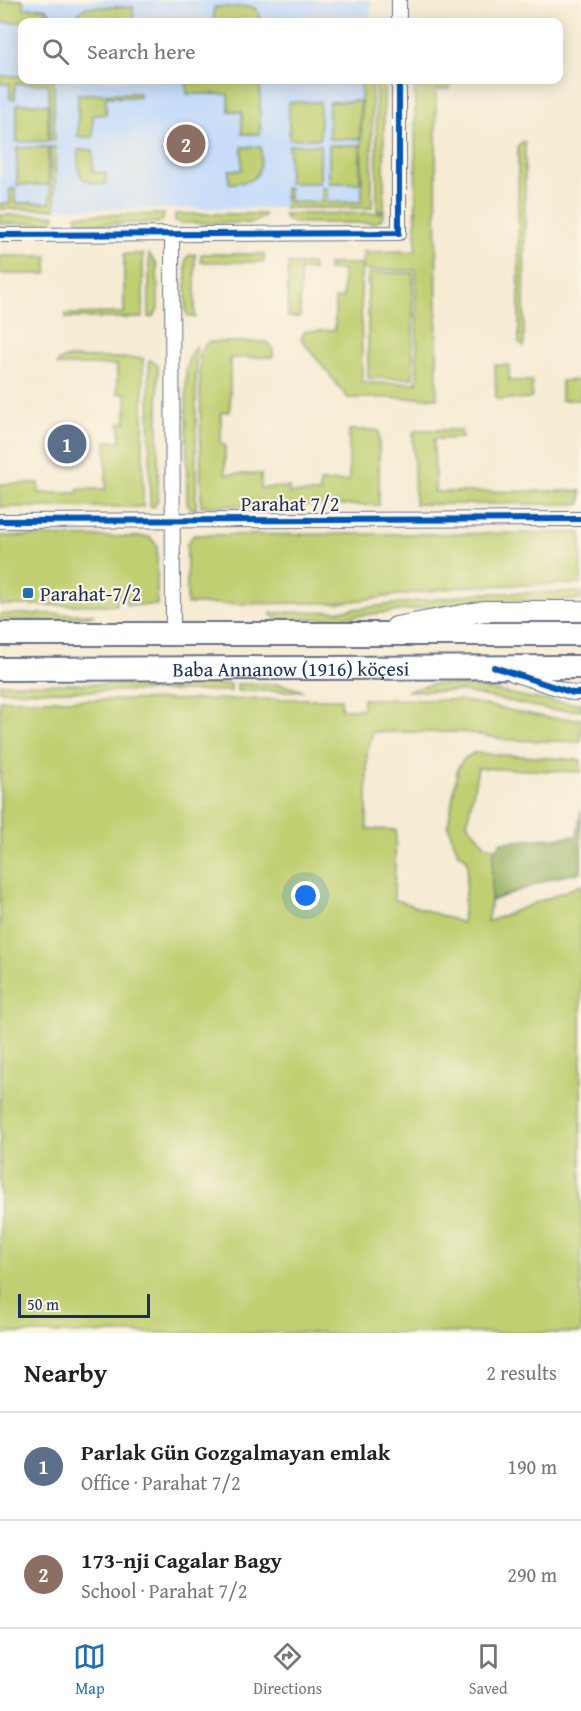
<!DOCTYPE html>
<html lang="en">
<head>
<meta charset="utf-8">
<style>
	body { margin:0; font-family:"Gentium Book Plus",serif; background:#f2f2f2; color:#222 }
	.scale { position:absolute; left:18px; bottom:15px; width:132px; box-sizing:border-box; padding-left:6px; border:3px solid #1b2f5e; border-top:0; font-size:16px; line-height:21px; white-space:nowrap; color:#1b2f5e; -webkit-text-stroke:4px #fcf5e5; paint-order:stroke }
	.you { position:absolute; left:306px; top:896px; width:21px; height:21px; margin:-15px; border:4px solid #fff; border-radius:50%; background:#1a73e8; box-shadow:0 0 0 9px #1a73e833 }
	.badge { display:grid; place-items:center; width:39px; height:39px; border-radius:50%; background:#1f6fb2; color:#fff; font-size:20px; font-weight:700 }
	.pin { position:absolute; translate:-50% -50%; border:3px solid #fff; box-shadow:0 2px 6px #0006 }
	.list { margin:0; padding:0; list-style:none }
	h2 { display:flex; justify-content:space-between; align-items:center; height:78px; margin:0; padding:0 24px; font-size:26px }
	h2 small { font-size:20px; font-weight:400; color:#767676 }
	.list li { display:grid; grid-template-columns:39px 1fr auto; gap:18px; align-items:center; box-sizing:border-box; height:108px; padding:0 24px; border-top:2px solid #e0e0e0 }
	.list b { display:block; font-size:22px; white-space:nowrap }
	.list p { margin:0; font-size:20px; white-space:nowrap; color:#767676 }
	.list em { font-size:20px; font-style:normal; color:#767676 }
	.icon { flex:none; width:33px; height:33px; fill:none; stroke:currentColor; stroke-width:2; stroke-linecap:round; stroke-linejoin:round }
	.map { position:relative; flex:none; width:581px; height:1333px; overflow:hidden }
	.search { position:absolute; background:#fff; box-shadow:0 3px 15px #0003; left:18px; right:18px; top:18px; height:66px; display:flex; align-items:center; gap:15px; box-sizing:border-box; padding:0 21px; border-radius:12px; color:#767676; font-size:22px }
	.sheet { height:294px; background:#fff }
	nav { display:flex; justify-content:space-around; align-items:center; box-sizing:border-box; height:84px; border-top:2px solid #e0e0e0; background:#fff; font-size:16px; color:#767676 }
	nav a { display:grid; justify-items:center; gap:3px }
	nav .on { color:#1f6fb2 }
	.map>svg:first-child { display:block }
	.built { fill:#c7ddf9 }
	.green { fill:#bfcf71; stroke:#6d7f68; stroke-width:1.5 }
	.forest { fill:#97b263; stroke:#597060; stroke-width:1.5 }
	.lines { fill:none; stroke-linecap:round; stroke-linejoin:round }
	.street-casing { stroke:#687187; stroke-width:16 }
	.secondary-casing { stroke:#687187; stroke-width:22 }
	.primary-casing { stroke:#687187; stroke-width:26 }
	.street { stroke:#fff; stroke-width:14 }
	.secondary { stroke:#fff; stroke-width:20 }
	.primary { stroke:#fff; stroke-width:22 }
	.cycleway-casing { stroke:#fcf5e5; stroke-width:10 }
	.cycleway { stroke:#0057b8; stroke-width:6 }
	.poi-dot { fill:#1f6fb2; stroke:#fcf5e5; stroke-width:2 }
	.labels { text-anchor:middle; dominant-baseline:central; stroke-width:4.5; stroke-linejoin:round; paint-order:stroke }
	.street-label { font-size:20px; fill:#1b2f5e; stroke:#fcf5e5 }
	.poi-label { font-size:20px; fill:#1b2f5e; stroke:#fcf5e5; text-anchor:start }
</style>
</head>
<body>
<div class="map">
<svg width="581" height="1333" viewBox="0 0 581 1333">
	<rect width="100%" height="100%" fill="#fcf5e5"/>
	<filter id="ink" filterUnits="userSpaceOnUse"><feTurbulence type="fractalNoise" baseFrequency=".0167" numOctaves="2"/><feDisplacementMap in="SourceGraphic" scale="12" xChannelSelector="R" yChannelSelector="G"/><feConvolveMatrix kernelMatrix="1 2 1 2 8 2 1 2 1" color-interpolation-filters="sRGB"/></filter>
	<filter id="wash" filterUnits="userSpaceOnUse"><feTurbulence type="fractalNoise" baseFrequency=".008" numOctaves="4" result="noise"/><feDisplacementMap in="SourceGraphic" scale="24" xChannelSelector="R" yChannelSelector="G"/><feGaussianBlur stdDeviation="1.35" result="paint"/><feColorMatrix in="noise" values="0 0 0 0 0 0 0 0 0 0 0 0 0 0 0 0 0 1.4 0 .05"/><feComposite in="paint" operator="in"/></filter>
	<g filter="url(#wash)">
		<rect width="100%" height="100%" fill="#f6ebd3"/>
		<polygon class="built" points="0,0 371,0 371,22 22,22 22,80 372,80 372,208 0,209"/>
		<g class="green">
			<polygon points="0,0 23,0 24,8 45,8 51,15 51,22 0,22"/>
			<polygon points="86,7 133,7 133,22 77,22 78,14"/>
			<polygon points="214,7 253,7 259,13 260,22 214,22"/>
			<polygon points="0,76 22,76 22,80 54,80 54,141 50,141 49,84 15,84 15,99 10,99 10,84 0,84"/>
			<polygon points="187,80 260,80 260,134 242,134 242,112 229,111 228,94 187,94"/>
			<polygon points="284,80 372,80 372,208 285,208 285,188 289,188 289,202 322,202 322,188 327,188 327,202 362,202 361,82 284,82"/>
			<polygon points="376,80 384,80 384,211 377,211"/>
			<polygon points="415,80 450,80 450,89 436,90 437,398 348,398 301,339 304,332 308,331 335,330 335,299 343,298 343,270 328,270 328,264 361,264 362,383 417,383 416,270 363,270 363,252 416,251"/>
			<polygon points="139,93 140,97 106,97 106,114 93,115 93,137 78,137 78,94"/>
			<polygon points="360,101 360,139 329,139 329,102"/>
			<rect x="289" y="102" width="31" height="37"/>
			<polygon points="17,104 48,104 48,141 17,142"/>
			<polygon points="522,142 525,142 524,347 519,343 518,146"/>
			<rect x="289" y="145" width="31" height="38"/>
			<rect x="329" y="145" width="31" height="38"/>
			<polygon points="48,147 48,185 17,185 17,148"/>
			<polygon points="50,147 55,147 55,209 0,209 0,204 10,203 10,189 15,189 15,203 50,203"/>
			<path d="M242 147H261C261 175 259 183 229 183V170H242Z"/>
			<path d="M78 150H93V172L106 173V184C78 184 78 175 78 150Z"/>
			<polygon points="384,213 383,218 375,223 293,223 286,219 283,214"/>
			<polygon points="164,214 163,220 158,223 85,224 78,220 76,215"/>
			<polygon points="175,214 264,214 264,216 254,223 181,223 175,221"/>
			<polygon points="0,215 55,215 54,219 48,223 0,224"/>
			<polygon points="124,254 143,254 143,318 66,318 66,314 124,313"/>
			<polygon points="149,254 157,265 158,309 154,316 149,318"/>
			<polygon points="195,254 195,318 188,316 186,311 186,260 188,256"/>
			<rect x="201" y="254" width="63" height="8"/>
			<rect x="0" y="256" width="47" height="18"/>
			<polygon points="288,264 312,264 313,270 300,270 300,317 288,317"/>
			<rect x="368" y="273" width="45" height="105"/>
			<polygon points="209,342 267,342 273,348 273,357 230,358 230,412 221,412 221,444 225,445 225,474 261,474 261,488 289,487 289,493 320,493 320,482 349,481 349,430 376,430 379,431 379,505 201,506 200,352 206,344"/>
			<polygon points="196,346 196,510 190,508 187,503 186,371 190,354"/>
			<polygon points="65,358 143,358 143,507 0,507 0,484 39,483 39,493 77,493 78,489 106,489 106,441 120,441 120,423 126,422 126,394 117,393 117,365 57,365 59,361"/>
			<polygon points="149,360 156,363 158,368 158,499 154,507 150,507"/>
			<polygon points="495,365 509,365 509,381 532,381 532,397 529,399 496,399"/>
			<polygon points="581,380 581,400 561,400 561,381"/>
			<polygon points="416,430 461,430 462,438 434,439 435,492 581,491 581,504 415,504 413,434"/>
			<polygon points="581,533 581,584 469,586 338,603 187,604 187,543 194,535"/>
			<polygon points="0,536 150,537 157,546 157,605 126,605 126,595 117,595 117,605 0,605"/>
			<polygon points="581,592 581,600 484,601 339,618 277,620 271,615 271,613 338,611 483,593"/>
			<polygon points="0,614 94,614 94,615 59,621 0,620"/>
			<rect x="0" y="684" width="231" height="7"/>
			<polygon points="237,684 280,684 304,691 237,691"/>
			<path d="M433 684C483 682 531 704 581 703V710H551L460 691H406Z"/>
			<polygon points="341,699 341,709 363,709 363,699 459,700 549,718 581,719 581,742 508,740 464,732 373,732 367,753 367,829 396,830 394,899 462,923 468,865 466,858 458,853 448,826 458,767 466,757 474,753 581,760 581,772 478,768 467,823 485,845 496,849 493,853 491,901 487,922 581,885 581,1333 0,1333 0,700"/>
		</g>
		<polygon class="forest" points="581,809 581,872 550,879 491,901 493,853 501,842 577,836"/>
	</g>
	<g filter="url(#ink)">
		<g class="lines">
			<defs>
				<g id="street">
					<polyline points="399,22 399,0"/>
					<polyline points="0,235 399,233 399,80"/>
					<polyline points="172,235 173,634"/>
					<polyline points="0,521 581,519"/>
					<polyline points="513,674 573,693 581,693"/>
				</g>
				<polyline id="secondary" points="396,627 484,611 581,611"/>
				<g id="primary">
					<polyline points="0,634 581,634"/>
					<path id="s1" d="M0 669 581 667"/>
				</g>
			</defs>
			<use href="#street" class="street-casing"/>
			<use href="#secondary" class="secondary-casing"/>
			<use href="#primary" class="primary-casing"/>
			<use href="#street" class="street"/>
			<use href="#secondary" class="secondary"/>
			<use href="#primary" class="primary"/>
			<defs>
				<g id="cycleway">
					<polyline points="0,235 399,233 399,80"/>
					<polyline points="0,521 581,519"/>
					<polyline points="494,667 573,693 581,693"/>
				</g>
			</defs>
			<use href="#cycleway" class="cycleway-casing"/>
			<use href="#cycleway" class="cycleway"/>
		</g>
	</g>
	<rect class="poi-dot" x="22" y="587" width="12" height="12" rx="3"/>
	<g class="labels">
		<g class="street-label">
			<text x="290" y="503">Parahat 7/2</text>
			<text stroke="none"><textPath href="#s1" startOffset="291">Baba Annanow (1916) köçesi</textPath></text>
		</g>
		<g class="poi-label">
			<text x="40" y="593">Parahat-7/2</text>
		</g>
	</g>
</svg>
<div class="scale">50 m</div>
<div class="you"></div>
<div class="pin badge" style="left:67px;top:444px;background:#5c6f8a">1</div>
<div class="pin badge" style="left:186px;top:144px;background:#8d6e63">2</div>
<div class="search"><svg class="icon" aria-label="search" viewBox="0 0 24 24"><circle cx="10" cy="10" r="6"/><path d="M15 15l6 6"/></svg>Search here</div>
</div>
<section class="sheet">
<h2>Nearby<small>2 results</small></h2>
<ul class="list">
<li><span class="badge" style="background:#5c6f8a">1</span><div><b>Parlak Gün Gozgalmayan emlak</b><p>Office · Parahat 7/2</p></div><em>190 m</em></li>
<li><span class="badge" style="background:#8d6e63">2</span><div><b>173-nji Cagalar Bagy</b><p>School · Parahat 7/2</p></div><em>290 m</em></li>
</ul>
</section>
<nav>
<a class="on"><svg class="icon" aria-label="map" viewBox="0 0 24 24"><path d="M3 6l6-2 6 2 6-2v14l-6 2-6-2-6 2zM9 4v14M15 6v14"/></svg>Map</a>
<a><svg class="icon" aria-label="directions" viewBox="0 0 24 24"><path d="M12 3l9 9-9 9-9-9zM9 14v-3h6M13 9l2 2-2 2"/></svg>Directions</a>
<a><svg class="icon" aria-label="saved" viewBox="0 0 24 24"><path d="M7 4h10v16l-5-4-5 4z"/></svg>Saved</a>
</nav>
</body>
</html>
